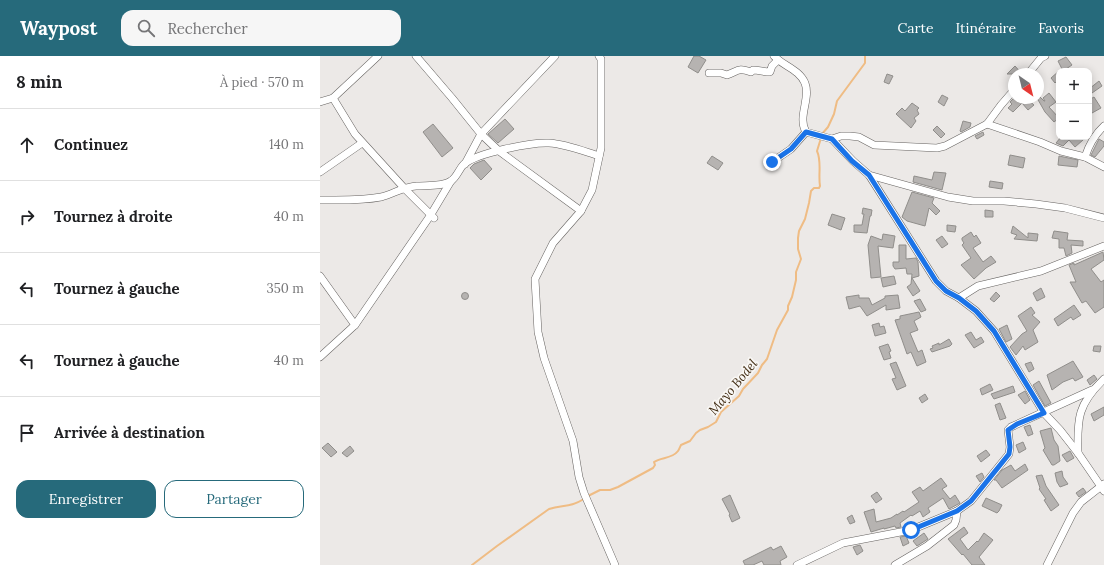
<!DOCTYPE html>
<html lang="fr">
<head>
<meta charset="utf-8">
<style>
	body { margin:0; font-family:Lora,serif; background:#f6f6f6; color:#202124 }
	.controls { position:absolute; right:12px; top:12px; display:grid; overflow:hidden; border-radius:8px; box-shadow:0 2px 10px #0003 }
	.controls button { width:36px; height:36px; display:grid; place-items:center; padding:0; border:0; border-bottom:1px solid #e0e0e0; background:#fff; color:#202124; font:20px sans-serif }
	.compass { position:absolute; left:688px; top:12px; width:36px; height:36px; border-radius:50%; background:#fff; box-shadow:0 2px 10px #0003; rotate:145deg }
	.stop { position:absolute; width:12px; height:12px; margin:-9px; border:3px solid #1a73e8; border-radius:50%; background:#fff }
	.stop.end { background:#1a73e8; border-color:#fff; box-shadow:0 1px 4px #0008 }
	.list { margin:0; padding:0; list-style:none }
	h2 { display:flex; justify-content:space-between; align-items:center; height:52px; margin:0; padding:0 16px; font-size:17px }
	h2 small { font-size:13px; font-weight:400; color:#757577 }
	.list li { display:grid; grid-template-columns:26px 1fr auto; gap:12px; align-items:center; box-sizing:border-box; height:72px; padding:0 16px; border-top:1px solid #e0e0e0 }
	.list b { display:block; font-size:15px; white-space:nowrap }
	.list em { font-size:13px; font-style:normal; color:#757577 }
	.actions { display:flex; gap:8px; padding:12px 16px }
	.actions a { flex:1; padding:9px 0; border:1px solid #266a7b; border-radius:12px; text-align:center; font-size:14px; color:#266a7b }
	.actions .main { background:#266a7b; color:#fff }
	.icon { flex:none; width:22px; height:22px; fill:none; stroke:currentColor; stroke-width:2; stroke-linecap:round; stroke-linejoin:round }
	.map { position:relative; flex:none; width:784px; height:509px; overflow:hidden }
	header { display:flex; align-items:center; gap:24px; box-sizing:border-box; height:56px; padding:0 20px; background:#266a7b; color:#fff }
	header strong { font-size:19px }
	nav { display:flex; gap:22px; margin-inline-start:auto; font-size:14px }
	.search { width:280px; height:36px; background:#f6f6f6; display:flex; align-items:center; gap:10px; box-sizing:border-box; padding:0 14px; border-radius:12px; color:#757577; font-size:15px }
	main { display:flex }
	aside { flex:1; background:#fff }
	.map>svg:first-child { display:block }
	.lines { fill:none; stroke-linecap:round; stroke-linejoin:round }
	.stream { stroke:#efbc84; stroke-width:2 }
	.building { fill:#b6b3b1; stroke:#908e8b }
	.minor-casing { stroke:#666361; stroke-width:8 }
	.minor { stroke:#fff; stroke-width:7 }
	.route { stroke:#1a73e8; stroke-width:5 }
	.labels { text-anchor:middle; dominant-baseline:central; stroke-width:3.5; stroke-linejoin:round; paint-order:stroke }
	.water-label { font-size:13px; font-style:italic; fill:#402b12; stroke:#f9f7f4 }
</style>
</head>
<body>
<header>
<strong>Waypost</strong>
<div class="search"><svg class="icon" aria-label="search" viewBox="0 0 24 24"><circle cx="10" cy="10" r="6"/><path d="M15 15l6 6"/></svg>Rechercher</div>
<nav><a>Carte</a><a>Itinéraire</a><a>Favoris</a></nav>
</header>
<main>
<aside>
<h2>8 min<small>À pied · 570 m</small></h2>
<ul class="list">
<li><svg class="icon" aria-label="ahead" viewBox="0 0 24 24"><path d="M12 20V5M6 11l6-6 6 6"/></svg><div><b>Continuez</b></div><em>140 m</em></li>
<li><svg class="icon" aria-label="right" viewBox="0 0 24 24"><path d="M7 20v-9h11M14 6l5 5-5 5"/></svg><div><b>Tournez à droite</b></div><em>40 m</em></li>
<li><svg class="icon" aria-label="left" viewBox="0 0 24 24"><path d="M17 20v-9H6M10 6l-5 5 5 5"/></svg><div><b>Tournez à gauche</b></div><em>350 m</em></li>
<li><svg class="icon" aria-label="left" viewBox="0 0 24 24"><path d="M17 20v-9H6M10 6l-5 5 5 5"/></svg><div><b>Tournez à gauche</b></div><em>40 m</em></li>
<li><svg class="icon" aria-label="arrive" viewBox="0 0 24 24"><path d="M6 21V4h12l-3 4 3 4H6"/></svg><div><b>Arrivée à destination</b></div></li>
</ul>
<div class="actions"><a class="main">Enregistrer</a><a>Partager</a></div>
</aside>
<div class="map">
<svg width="784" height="509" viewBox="0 0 784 509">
	<rect width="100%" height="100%" fill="#ece9e7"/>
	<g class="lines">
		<g class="stream">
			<polyline points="502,78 508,71 514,58 517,45 545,7 545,0"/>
			<path d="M268 440 280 434H290L298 431 333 412 335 409 334 406C341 401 352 403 358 395 359 394 360 391 361 389L370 385 376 377 380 374 388 371 396 366 401 356 419 340 423 333 438 317 442 309 447 303 457 274 468 254V250L472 241 476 224V216L481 203 478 193V182L479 175 485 163 489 147 491 135 494 132H499L500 130C498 118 502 106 497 95L501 82"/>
			<path d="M152 509 177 490 229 453C244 449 251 451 264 443"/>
		</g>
	</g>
	<g class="building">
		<polygon points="374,0 379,0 386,4 378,17 368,11"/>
		<polygon points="746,1 752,9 743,15 738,5"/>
		<polygon points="695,10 702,18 687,18"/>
		<polygon points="739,15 739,23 735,27 731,22"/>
		<polygon points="567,18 573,20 569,28 564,26"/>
		<polygon points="779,25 782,30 772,37 769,33"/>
		<polygon points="729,37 736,46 729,51 739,62 734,66 725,56 717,42 719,40 724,45 725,45 723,42"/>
		<polygon points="622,39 628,42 624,50 618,46"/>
		<polygon points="774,41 781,52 772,57 769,52 769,44"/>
		<polygon points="694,42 706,42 714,49 708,54 702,47 693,56 688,52 692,48 690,46"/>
		<polygon points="592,47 599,52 597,54 599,58 594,62 596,65 591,72 576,58 582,52 585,55"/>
		<polygon points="185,63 194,73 178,87 168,78"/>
		<polygon points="643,65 651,67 650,71 641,76 640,75"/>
		<polygon points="113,68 133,92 122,101 103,76"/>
		<polygon points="617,70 625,78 621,82 613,74"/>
		<polygon points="663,76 664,79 657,83 655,80"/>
		<polygon points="741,81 760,81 763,84 755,91 749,84 743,90 736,87"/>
		<polygon points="779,83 784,86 784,90 775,101 771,99"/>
		<polygon points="690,99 705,102 703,112 688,109"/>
		<polygon points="392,100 403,107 398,114 387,107"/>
		<polygon points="739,100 758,104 757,111 738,109"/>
		<polygon points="164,104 172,113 161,124 150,112 154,108"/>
		<polygon points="614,116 626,117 622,134 593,126 594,120 612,124"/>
		<polygon points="670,125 683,127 682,133 669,131"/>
		<polygon points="592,136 614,142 612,147 620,155 616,159 609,152 605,170 587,165 582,161"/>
		<polygon points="543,152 552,154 551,160 550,160 547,177 534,176 534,169 542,169 544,158 542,158"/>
		<polygon points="665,154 673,155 673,161 665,161"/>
		<polygon points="512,158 525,162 521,174 508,169"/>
		<polygon points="627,169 636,170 635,176 627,175"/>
		<polygon points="693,170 708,182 708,177 718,178 717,185 694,183 697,179 691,177"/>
		<polygon points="734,175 748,177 747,184 763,185 763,190 751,189 752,197 746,200 744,192 739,192 739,183 732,182"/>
		<polygon points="651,176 654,181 656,179 661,187 653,192 663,206 671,200 676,206 666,212 654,223 641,209 651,202 642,189 644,187 642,184 642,182"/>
		<polygon points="563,178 575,180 573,192 558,190 561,221 551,222 548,189 551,180 562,184"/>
		<polygon points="622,180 628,188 622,192 616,184"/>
		<polygon points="579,189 586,189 586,203 596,202 598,206 599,220 592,222 600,235 593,240 587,231 591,228 592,218 587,218 586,212 575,213 573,210 573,206 579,206"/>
		<polygon points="783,196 784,204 771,213 781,226 784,224 784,251 775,257 766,245 762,247 750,226 756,226 749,209 754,207 754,209"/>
		<polygon points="574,220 576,228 563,231 561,222"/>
		<polygon points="721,232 725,241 717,245 713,237"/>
		<polygon points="676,236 680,240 674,246 670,243"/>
		<circle cx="145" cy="240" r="3.5"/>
		<polygon points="539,239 539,242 549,242 552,249 565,242 565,240 578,239 580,252 566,254 566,249 547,260 540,250 529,253 526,241"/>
		<polygon points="600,243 606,254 601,256 594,245"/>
		<polygon points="754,249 761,259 753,264 751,261 738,270 734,263"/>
		<polygon points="711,251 715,257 712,259 720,266 713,274 718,286 705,294 703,290 696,299 690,291 702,278 707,275 698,260"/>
		<polygon points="599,256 601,261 594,265 598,274 590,277 598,296 602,294 606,306 597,310 591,296 587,298 575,264 580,263 580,260"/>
		<polygon points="559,267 560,271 564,270 566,277 555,280 552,269"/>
		<polygon points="687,269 692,283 686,286 679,273"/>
		<polygon points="651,276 656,284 661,281 664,286 654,292 645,279"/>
		<polygon points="629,283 632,288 630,290 612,296 610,293 613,292 612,290 619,287 619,289"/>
		<polygon points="568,288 571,295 569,296 571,302 564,304 559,291"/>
		<polygon points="774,290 781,290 780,296 773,295"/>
		<polygon points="753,305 763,321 755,325 753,322 743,326 732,334 727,319"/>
		<polygon points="576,306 586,330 577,334 572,323 576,322 570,308"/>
		<polygon points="711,306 714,313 709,316 705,308"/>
		<polygon points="774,319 777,323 770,329 767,324"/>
		<polygon points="719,325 731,347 725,350 713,329"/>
		<polygon points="670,328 673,334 662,339 660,333"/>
		<polygon points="693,330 695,336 674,343 671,338"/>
		<polygon points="705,335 710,344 705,348 698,339"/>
		<polygon points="605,338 608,343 602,347 599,342"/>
		<polygon points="680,347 686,362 680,364 675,349"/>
		<polygon points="784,351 784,359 774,365 771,358"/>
		<polygon points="710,369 713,378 708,380 704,371"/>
		<polygon points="731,372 734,384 738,390 740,405 734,409 732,409 723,394 725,392 720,375"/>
		<polygon points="703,386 706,393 699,397 696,389"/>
		<polygon points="8,387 17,396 11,401 2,392"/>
		<polygon points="30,390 34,395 27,401 22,397"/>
		<polygon points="666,394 670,399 661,406 657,400"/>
		<polygon points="750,395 754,402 747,406 742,399"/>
		<polygon points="705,408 708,414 682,432 676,424 674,424 682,414 691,409 695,415"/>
		<polygon points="742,415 743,421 748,428 740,431 737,426 735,417"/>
		<polygon points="662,417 664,421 660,426 656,420"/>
		<polygon points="722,419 726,430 739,449 731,455 724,444 726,443 719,433 720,432 716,420"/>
		<polygon points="621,422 627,430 622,433 630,443 635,439 640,447 629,453 623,442 608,452 610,456 603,461 600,455 592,460 591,459 580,467 581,471 576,472 575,470 564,473 564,472 551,476 544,456 554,453 556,466 571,462 577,458 577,459 583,455 584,456 599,446 592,436 600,431 603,435"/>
		<polygon points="763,432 766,436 759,441 756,437"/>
		<polygon points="557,436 562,443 556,447 551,440"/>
		<polygon points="410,439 420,462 412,466 409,459 410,458 402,443"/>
		<polygon points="666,442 682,449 679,455 677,457 662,450"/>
		<polygon points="532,459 535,466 530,468 527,462"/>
		<polygon points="644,471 648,477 640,483 648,494 657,485 658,486 664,477 673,484 659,501 665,509 652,509 643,498 642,499 628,483"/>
		<polygon points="604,477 608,483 597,490 593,485"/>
		<polygon points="586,480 589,487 583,490 580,481"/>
		<polygon points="540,489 543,495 537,499 533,491"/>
		<polygon points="461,490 467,501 460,505 461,509 444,509 442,505 433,509 425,509 423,505 451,491 453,494"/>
	</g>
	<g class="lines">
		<defs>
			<g id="minor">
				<polyline points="96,0 132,42 161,78 179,95 261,155"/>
				<polyline points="279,0 281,3 281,92 272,134 261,155 233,187 215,223 218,276 224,302 253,385 259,421 264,437 295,509"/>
				<path d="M454 0C463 10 479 13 485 27 491 43 477 61 486 76L512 83 533 105 549 119 628 141 653 145H684L716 148 745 152 784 162"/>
				<path d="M389 17H401L407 19C418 15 418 11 431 16L433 14C439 14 444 16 450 16L452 10 458 4"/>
				<polyline points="708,18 721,2 725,0"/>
				<polyline points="13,42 35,78 85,133 114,162"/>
				<polyline points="0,46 13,42 58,0"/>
				<polyline points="667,68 681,49 694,34"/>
				<path d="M784 70C774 79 769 89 765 101L784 111"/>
				<polyline points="512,83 521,80 530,80 539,81 554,89 617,92 625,90 667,68 720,86 741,95 765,101"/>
				<polyline points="452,106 471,93 486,76"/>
				<polyline points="145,108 161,78 235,0"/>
				<polyline points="0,116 42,87"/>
				<polyline points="549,119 616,225 626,235 639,242 658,230 721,215 784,190"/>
				<path d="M0 144C21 144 40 145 61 141 73 138 83 131 96 130 106 129 123 131 131 125 137 121 139 113 144 108 157 97 212 86 229 87 246 88 263 95 279 100"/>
				<polyline points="0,220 35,269 0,301"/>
				<polyline points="639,242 656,255 674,275 724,357 740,374 758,397 784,435"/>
				<polyline points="35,269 110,160 131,125"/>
				<path d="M758 397C757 362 758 348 784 323"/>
				<polyline points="477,509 523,487 591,474 637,455 651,445 689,398 690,391 688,374 691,371 772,334"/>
				<polyline points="575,509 607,490 634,469 636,464 637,455"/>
				<polyline points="727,509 753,457 761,446 784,428"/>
			</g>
		</defs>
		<use href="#minor" class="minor-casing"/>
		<use href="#minor" class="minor"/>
	</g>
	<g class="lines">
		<polyline class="route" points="452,106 471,93 486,76 512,83 532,105 549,119 616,225 626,235 639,242 656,255 674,275 724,357 697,368 688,374 690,391 689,398 651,445 637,455 591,474"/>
	</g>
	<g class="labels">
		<g class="water-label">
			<text transform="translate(413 331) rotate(-50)">Mayo Bodel</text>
		</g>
	</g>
</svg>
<div class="controls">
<button>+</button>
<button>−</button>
</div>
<svg class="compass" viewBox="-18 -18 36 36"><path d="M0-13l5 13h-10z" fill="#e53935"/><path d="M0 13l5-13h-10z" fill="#757577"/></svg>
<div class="stop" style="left:591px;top:474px"></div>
<div class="stop end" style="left:452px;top:106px"></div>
</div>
</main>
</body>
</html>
